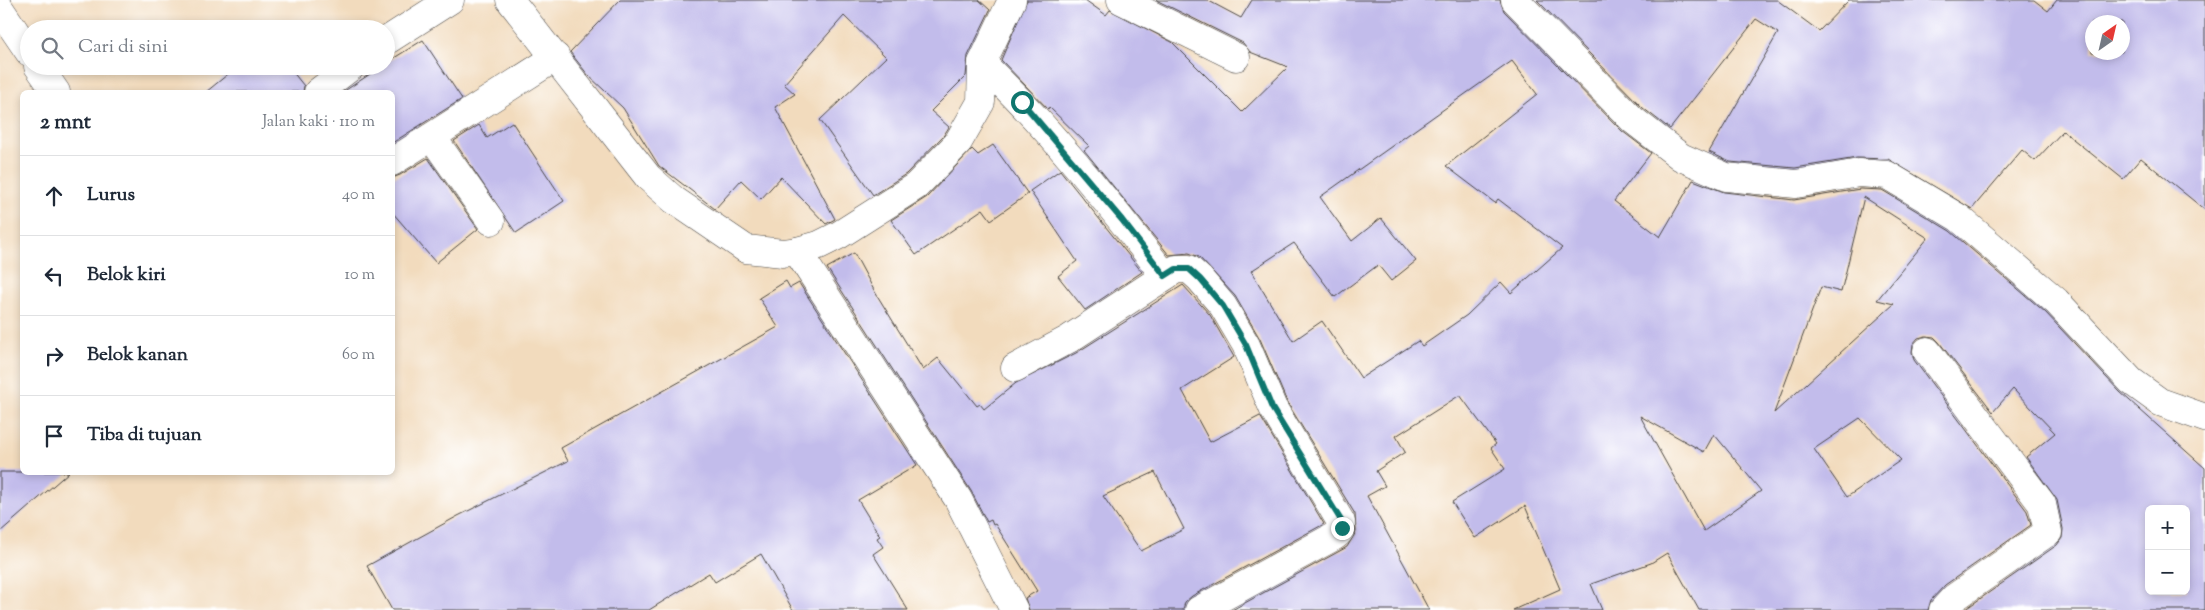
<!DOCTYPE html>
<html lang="id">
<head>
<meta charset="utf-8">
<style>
	body { margin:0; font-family:"Sorts Mill Goudy",serif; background:#f6f6f7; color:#1f2937 }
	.controls { position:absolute; right:15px; bottom:15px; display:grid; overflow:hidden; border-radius:8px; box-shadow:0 2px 8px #0003 }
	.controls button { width:45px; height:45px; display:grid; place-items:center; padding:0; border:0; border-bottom:1px solid #e0e1e3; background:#fff; color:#1f2937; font:25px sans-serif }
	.compass { position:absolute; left:2085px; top:15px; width:45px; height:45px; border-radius:50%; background:#fff; box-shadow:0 2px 8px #0003; rotate:34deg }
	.stop { position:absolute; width:15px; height:15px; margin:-11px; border:4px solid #0f766e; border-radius:50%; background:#fff }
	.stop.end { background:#0f766e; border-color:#fff; box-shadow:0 1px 5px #0008 }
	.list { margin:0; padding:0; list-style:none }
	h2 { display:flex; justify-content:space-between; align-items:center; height:65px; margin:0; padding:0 20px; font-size:21px }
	h2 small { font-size:16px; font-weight:400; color:#747a83 }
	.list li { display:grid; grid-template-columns:32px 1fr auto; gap:15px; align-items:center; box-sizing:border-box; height:80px; padding:0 20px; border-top:1px solid #e0e1e3 }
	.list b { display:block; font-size:19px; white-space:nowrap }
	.list em { font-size:16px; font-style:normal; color:#747a83 }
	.icon { flex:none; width:28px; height:28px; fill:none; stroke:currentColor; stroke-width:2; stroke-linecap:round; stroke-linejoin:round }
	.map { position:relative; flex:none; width:2205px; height:610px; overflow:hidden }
	.search { position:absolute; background:#fff; box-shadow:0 2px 8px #0003; left:20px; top:20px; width:375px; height:55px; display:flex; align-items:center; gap:12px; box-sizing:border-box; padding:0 18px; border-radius:28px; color:#747a83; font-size:19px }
	.panel { position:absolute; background:#fff; box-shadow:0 2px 8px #0003; left:20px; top:90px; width:375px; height:385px; border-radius:8px }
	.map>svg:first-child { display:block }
	.building { fill:#c2bceb; fill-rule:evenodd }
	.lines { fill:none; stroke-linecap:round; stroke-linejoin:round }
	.street-casing { stroke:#494541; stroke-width:29 }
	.street { stroke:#fff; stroke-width:28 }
	.route { stroke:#0f766e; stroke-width:6 }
</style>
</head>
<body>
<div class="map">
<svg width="2205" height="610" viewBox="0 0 2205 610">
	<rect width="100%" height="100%" fill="#fff"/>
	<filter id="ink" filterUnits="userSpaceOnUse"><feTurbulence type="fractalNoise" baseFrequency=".02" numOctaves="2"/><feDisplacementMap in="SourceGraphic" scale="10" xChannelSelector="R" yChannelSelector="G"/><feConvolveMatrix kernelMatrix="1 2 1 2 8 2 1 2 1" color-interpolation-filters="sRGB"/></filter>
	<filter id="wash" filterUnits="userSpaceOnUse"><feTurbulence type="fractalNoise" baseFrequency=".0096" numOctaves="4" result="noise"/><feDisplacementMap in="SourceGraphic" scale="20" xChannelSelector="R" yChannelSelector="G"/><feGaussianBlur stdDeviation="1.12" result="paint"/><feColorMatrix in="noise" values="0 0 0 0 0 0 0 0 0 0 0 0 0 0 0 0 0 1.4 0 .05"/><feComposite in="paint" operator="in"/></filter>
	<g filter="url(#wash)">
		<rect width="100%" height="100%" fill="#f2dbbd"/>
		<g id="blocks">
			<g class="building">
				<polygon points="620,0 979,0 990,10 968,56 966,76 931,111 949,127 944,135 906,174 873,195 820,120 886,57 844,16 784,84 795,94 775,107 835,219 826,224 781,177 761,199 741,180 715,209 659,166 623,108 588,75 570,52"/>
				<path d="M1027 0H1085L1106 15 1110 10 1172 42 1242 112 1288 67 1250 52 1243 43 1156 0H1207L1241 18 1252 0H1500L1504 11 1622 131 1651 153 1614 201 1660 237 1693 180 1724 192 1794 200 1860 189 1882 190 1950 231 2045 312 2120 392 2205 468V610H1964L2057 545 2062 538 2063 529 2057 500 2026 457 2055 433 2013 389 1993 412 1939 342 1934 337 1926 336 1918 338 1913 344 1912 352 1914 360 2027 511 2031 525 1945 585 1931 600 1928 610H1699L1667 553 1651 563 1591 584 1602 610H1513L1560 589 1525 506 1475 538 1452 502 1505 469 1491 448 1496 444 1460 395 1396 436 1405 452 1376 471 1385 486 1367 496 1429 610H1232L1347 547 1356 532 1355 514 1287 402 1260 339 1235 296 1199 257 1189 253 1169 255 1084 150 1089 146 1049 107 1048 109 1001 60ZM1512 61 1537 94 1446 166 1495 203 1498 199 1562 248 1511 293 1501 282 1467 315 1422 346 1418 341 1361 378 1322 321 1293 341 1251 271 1294 243 1335 297 1378 265 1391 281 1416 261 1381 218 1352 241 1320 197ZM1864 197 1928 238 1877 300 1894 304 1774 413 1821 287 1841 292ZM1640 416 1704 452 1714 434 1761 491 1704 531ZM1860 418 1901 460 1847 497 1814 449ZM2149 509H2186V591H2149Z"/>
				<path d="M1537 0H1777L1819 31 1849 0H2034L2048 11 2057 0H2205V210L2141 158 2123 179 2063 131 2035 161 2022 150 1972 209 1888 159 1857 158 1795 168 1730 162 1709 152 1778 33 1756 19 1670 129 1643 108ZM2092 22H2122V52H2092Z"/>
				<polygon points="423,40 462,99 392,143 392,92 343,92 382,66 386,66 386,63"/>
				<polygon points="238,66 288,66 304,86 303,92 206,92"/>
				<polygon points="512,122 564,201 516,233 454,141 479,125 487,138"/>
				<polygon points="993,145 1028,194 991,220 983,209 916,255 891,220 927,197 972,149 978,155"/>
				<polygon points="428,158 478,229 436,263 392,212 392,178 400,175"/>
				<polygon points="1060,170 1142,272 1085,310 1058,276 1077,261 1030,191"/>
				<path d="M854 253 875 292 923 370 938 358 977 406 980 404 984 409 1016 383 1076 353 1183 285 1210 315 1234 357 1182 390 1210 442 1260 416 1324 524 1192 596 1185 602 1183 610H1029L1025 598 1037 591 995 524 993 525 991 520 987 522 971 491 827 268ZM1155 472 1184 529 1141 551 1103 496Z"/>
				<polygon points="786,281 790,288 799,283 917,465 858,500 880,536 877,538 883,547 873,554 908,610 793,610 761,554 715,582 709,573 649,610 392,610 367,566 458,516 568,461 561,448 778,327 759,298"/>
				<polygon points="0,472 69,472 0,532"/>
			</g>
		</g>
	</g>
	<g filter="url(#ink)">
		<use href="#blocks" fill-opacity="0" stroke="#494541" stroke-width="1"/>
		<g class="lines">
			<defs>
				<g id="street">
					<polyline points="510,0 648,177 674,200 746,249 783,253 797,251 958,499 1014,610"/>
					<polyline points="1121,0 1236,57"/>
					<polyline points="1515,0 1633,120 1681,157 1726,177 1796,184 1859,173 1887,175 1959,218 2056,301 2131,381 2160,402 2205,418"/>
					<polyline points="0,9 29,52"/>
					<polyline points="386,41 450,0"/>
					<path d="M982 63C1049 128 1108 202 1165 276"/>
					<polyline points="38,66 56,92"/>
					<polyline points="318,92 352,66"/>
					<polyline points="432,137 491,221"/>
					<polyline points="392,162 556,57"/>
					<polyline points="797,251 819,245 839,235 916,186 957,144 981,102 982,63 1012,0"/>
					<polyline points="1927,351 2042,504 2048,532 1954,598 1943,610"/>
					<path d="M1015 368 1069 339 1176 269H1189L1200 279 1223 306 1246 345 1273 408 1341 522C1342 530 1340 533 1333 537L1199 610"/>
				</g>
			</defs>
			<use href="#street" class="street-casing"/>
			<use href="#street" class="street"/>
		</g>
	</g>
	<g class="lines" filter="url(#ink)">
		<polyline class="route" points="1022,102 1122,220 1165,276 1176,269 1189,269 1200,279 1223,306 1246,345 1272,408 1342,522 1342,528"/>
	</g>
</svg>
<div class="controls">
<button>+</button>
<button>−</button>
</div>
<svg class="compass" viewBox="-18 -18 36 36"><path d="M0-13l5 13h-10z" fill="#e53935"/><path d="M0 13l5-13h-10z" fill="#747a83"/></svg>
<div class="stop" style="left:1022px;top:102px"></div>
<div class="stop end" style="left:1342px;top:528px"></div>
<div class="search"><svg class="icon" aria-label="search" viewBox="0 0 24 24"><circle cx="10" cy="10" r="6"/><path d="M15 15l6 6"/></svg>Cari di sini</div>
<section class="panel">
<h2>2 mnt<small>Jalan kaki · 110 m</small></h2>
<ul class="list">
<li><svg class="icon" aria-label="ahead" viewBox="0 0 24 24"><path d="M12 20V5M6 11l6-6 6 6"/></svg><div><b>Lurus</b></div><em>40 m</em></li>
<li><svg class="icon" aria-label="left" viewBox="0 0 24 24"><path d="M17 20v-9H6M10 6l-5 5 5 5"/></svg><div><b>Belok kiri</b></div><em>10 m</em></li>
<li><svg class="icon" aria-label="right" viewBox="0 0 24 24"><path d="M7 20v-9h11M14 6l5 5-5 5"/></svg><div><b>Belok kanan</b></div><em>60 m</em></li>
<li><svg class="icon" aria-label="arrive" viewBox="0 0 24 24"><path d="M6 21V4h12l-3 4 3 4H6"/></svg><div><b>Tiba di tujuan</b></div></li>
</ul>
</section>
</div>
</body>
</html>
